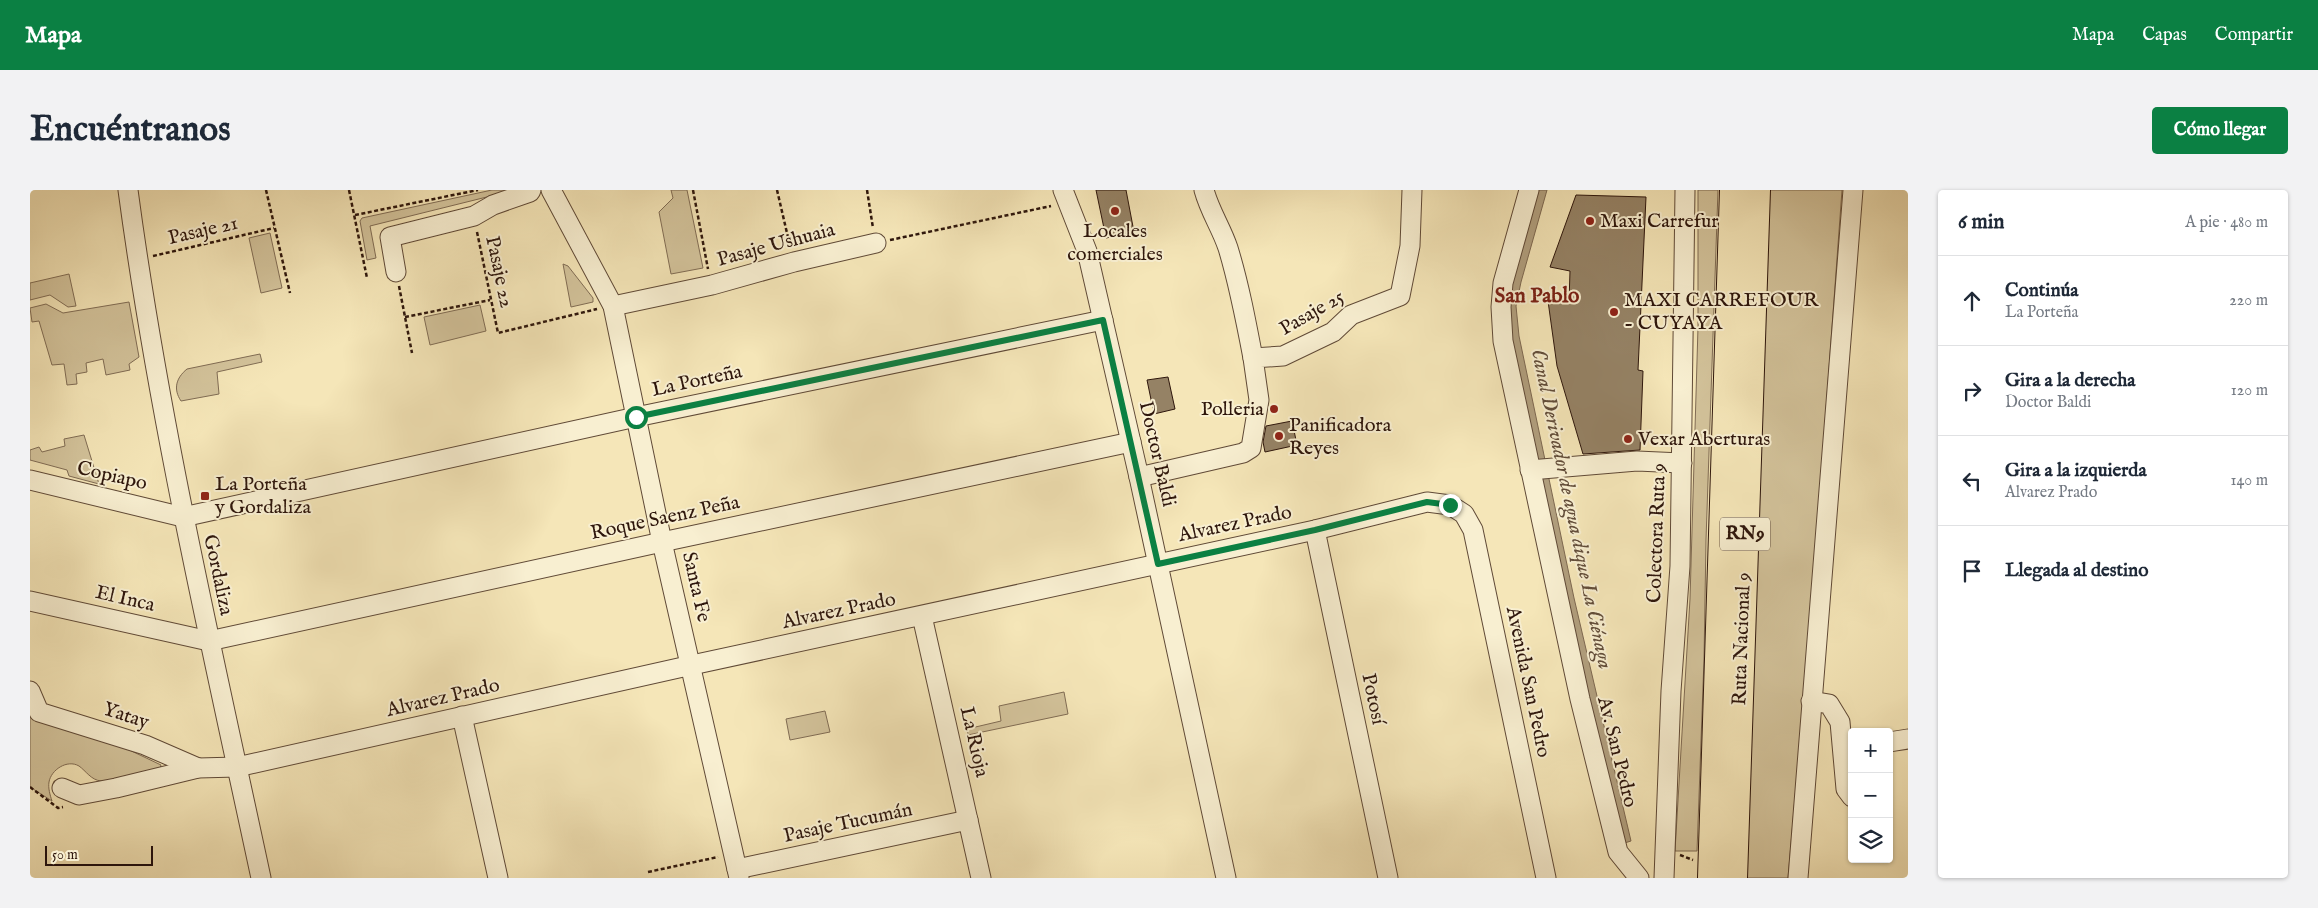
<!DOCTYPE html>
<html lang="es">
<head>
<meta charset="utf-8">
<style>
	body { margin:0; font-family:"IM FELL English",serif; background:#f2f2f3; color:#1f2937 }
	.controls { position:absolute; right:15px; bottom:15px; display:grid; overflow:hidden; border-radius:5px; box-shadow:0 1px 4px #0004 }
	.controls button { width:45px; height:45px; display:grid; place-items:center; padding:0; border:0; border-bottom:1px solid #e0e1e3; background:#fff; color:#1f2937; font:25px sans-serif }
	.scale { position:absolute; left:15px; bottom:12px; width:108px; box-sizing:border-box; padding-left:5px; border:2px solid #2e160c; border-top:0; font-size:14px; line-height:18px; white-space:nowrap; color:#2e160c; -webkit-text-stroke:4px #f8efd1; paint-order:stroke }
	.stop { position:absolute; width:15px; height:15px; margin:-11px; border:4px solid #0b8043; border-radius:50%; background:#fff }
	.stop.end { background:#0b8043; border-color:#fff; box-shadow:0 1px 5px #0008 }
	.list { margin:0; padding:0; list-style:none }
	h2 { display:flex; justify-content:space-between; align-items:center; height:65px; margin:0; padding:0 20px; font-size:21px }
	h2 small { font-size:16px; font-weight:400; color:#747a83 }
	.list li { display:grid; grid-template-columns:32px 1fr auto; gap:15px; align-items:center; box-sizing:border-box; height:90px; padding:0 20px; border-top:1px solid #e0e1e3 }
	.list b { display:block; font-size:19px; white-space:nowrap }
	.list p { margin:0; font-size:16px; white-space:nowrap; color:#747a83 }
	.list em { font-size:16px; font-style:normal; color:#747a83 }
	.icon { flex:none; width:28px; height:28px; fill:none; stroke:currentColor; stroke-width:2; stroke-linecap:round; stroke-linejoin:round }
	.map { position:relative; flex:none; width:1878px; height:688px; overflow:hidden; border-radius:5px }
	header { display:flex; align-items:center; gap:30px; box-sizing:border-box; height:70px; padding:0 25px; background:#0b8043; color:#fff }
	header strong { font-size:24px }
	nav { display:flex; gap:28px; margin-inline-start:auto; font-size:18px }
	.intro { display:flex; align-items:center; justify-content:space-between; box-sizing:border-box; height:120px; padding:0 30px }
	h1 { margin:0; font-size:35px }
	.button { padding:12px 22px; border-radius:5px; background:#0b8043; color:#fff; font-size:18px; font-weight:700 }
	main { display:flex; gap:30px; padding:0 30px }
	aside { flex:1; background:#fff; border-radius:5px; box-shadow:0 1px 4px #0004 }
	.map>svg:first-child { display:block }
	.green { fill:#d3c39b; stroke:#806c54 }
	.water { fill:#b19f7e; stroke:#7d6850 }
	.building { fill:#958265; stroke:#2e160c }
	.lines { fill:none; stroke-linecap:round; stroke-linejoin:round }
	.minor-casing { stroke:#604a37; stroke-width:21 }
	.highway-casing { stroke:#2e160c; stroke-width:30 }
	.path { stroke:#2e160c; stroke-width:2.5; stroke-dasharray:4 2.5; stroke-linecap:butt }
	.minor { stroke:#f8efd1; stroke-width:19 }
	.highway { stroke:#f5e6b8; stroke-width:28 }
	.route { stroke:#0b8043; stroke-width:6 }
	.poi-dot { fill:#8f2418; stroke:#f8efd1; stroke-width:2 }
	.labels { text-anchor:middle; dominant-baseline:central; stroke-width:4; stroke-linejoin:round; paint-order:stroke }
	.shield { fill:#f8efd1; stroke:#6b5747; stroke-width:1 }
	.shield-label { font-size:19px; font-weight:bold; fill:#2e160c }
	.poi-label { font-size:20px; fill:#2e160c; stroke:#f8efd1; text-anchor:start }
	.street-label { font-size:20px; fill:#2e160c; stroke:#f8efd1 }
	.neighbourhood-label { font-size:21px; font-weight:bold; fill:#7a1f14; stroke:#f8efd1 }
	.water-label { font-size:21px; font-style:italic; fill:#624d3a; stroke:#f8efd1 }
</style>
</head>
<body>
<header>
<strong>Mapa</strong>
<nav><a>Mapa</a><a>Capas</a><a>Compartir</a></nav>
</header>
<div class="intro"><h1>Encuéntranos</h1><a class="button">Cómo llegar</a></div>
<main>
<div class="map">
<svg width="1878" height="688" viewBox="0 0 1878 688">
	<rect width="100%" height="100%" fill="#f5e6b8"/>
	<filter id="stains"><feTurbulence type="fractalNoise" baseFrequency=".004" numOctaves="4"/><feColorMatrix values="0 0 0 0 .2 0 0 0 0 .09 0 0 0 0 .02 0 0 0 .5 -.17"/></filter>
	<radialGradient id="worn" r=".72"><stop offset=".6" stop-color="#630" stop-opacity="0"/><stop offset="1" stop-color="#630" stop-opacity=".3"/></radialGradient>
	<g class="green">
		<polygon points="462,0 485,0 340,36 346,68 337,70 330,31 332,28"/>
		<polygon points="641,0 657,0 673,78 641,84 629,22 643,8"/>
		<polygon points="1668,0 1688,0 1676,350 1674,469 1667,661 1645,661 1660,409 1668,137"/>
		<polygon points="1735,0 1812,0 1781,426 1758,688 1712,688"/>
		<polygon points="240,43 252,98 231,103 219,48"/>
		<polygon points="533,74 538,76 563,108 563,112 541,117"/>
		<polygon points="39,84 46,116 38,117 20,105 0,110 0,93"/>
		<polygon points="99,112 109,167 99,174 100,180 76,185 73,169 56,173 57,182 46,184 47,194 37,195 34,174 22,175 9,131 2,132 0,118 16,114 33,123"/>
		<polygon points="450,115 456,141 400,155 394,127"/>
		<path d="M230 164 232 172 187 182 189 204 151 211C143 199 146 188 157 179Z"/>
		<polygon points="54,245 69,294 39,286 37,280 0,270 0,260 9,257 12,262 35,256 34,249"/>
		<polygon points="1034,502 1038,524 938,545 937,539 971,531 969,516"/>
		<polygon points="795,521 800,542 760,550 756,529"/>
		<path d="M0 524 93 557 131 575 129 581C118 583 80 593 71 591 61 590 56 581 49 576 37 569 21 580 19 592 18 598 20 605 22 611L0 597Z"/>
	</g>
	<polygon class="water" points="1503,0 1517,0 1491,92 1486,116 1489,146 1544,408 1601,651 1588,655 1477,149 1478,90"/>
	<g class="building">
		<polygon points="1066,0 1096,0 1104,42 1076,48"/>
		<polygon points="1546,5 1616,7 1608,180 1613,181 1610,260 1553,264 1527,176 1518,111 1539,112 1540,81 1520,77"/>
		<polygon points="1138,187 1145,219 1124,224 1117,190"/>
		<polygon points="1262,231 1267,255 1235,262 1233,252 1236,236"/>
	</g>
	<g class="lines">
		<defs>
			<g id="minor">
				<path d="M98 0C129 232 182 459 231 688"/>
				<polyline points="521,0 583,116 632,352 709,688"/>
				<polyline points="1033,0 1057,61 1109,287 1196,688"/>
				<path d="M1174 0C1180 22 1191 37 1198 58 1209 94 1216 131 1223 168"/>
				<polyline points="1499,0 1473,93 1471,117 1473,151 1550,509 1588,662 1609,688"/>
				<polyline points="366,82 360,47 444,26 463,15 500,2 501,0"/>
				<polyline points="583,116 682,95 764,72 846,53"/>
				<polyline points="1500,280 1607,271 1652,273"/>
				<polyline points="1109,287 1213,263 1221,258 1229,210 1223,168 1253,166 1303,142 1321,125 1370,106 1380,56 1382,0"/>
				<polyline points="0,290 153,327 606,227 1073,130"/>
				<polyline points="1285,340 1358,688"/>
				<polyline points="0,411 179,451 632,352 1101,252"/>
				<polyline points="892,426 951,688"/>
				<polyline points="0,501 9,522 115,555 168,578"/>
				<polyline points="1781,511 1799,514 1810,532 1816,599 1822,607"/>
				<polyline points="432,526 468,688"/>
				<polyline points="1859,552 1878,549"/>
				<polyline points="32,598 49,605 86,598 168,578 207,577 662,475 1285,340 1397,312 1420,315 1434,324 1443,340 1516,688"/>
				<polyline points="707,679 938,630"/>
				<polyline points="1634,688 1641,501 1650,376 1655,0"/>
				<polyline points="1768,688 1823,0"/>
			</g>
			<g id="highway">
				<polyline points="1682,688 1704,0"/>
				<polyline points="1703,688 1726,0"/>
			</g>
		</defs>
		<use href="#minor" class="minor-casing"/>
		<use href="#highway" class="highway-casing"/>
		<g class="path">
			<polyline points="236,0 260,103"/>
			<polyline points="319,0 337,88"/>
			<polyline points="663,0 678,79"/>
			<polyline points="747,0 760,56"/>
			<polyline points="837,0 843,38"/>
			<polyline points="325,25 448,0"/>
			<polyline points="447,42 468,143 567,119"/>
			<polyline points="860,50 1021,16"/>
			<polyline points="123,66 244,38"/>
			<polyline points="369,96 382,163"/>
			<polyline points="375,127 460,110"/>
			<polyline points="0,597 28,618 33,617"/>
			<polyline points="1650,665 1663,670"/>
			<polyline points="618,682 688,667"/>
		</g>
		<use href="#minor" class="minor"/>
		<use href="#highway" class="highway"/>
	</g>
	<g class="lines">
		<polyline class="route" points="606,227 1073,130 1128,374 1285,340 1397,312 1420,315"/>
	</g>
	<g class="poi-dot">
		<circle cx="1085" cy="21" r="5"/>
		<circle cx="1560" cy="31" r="5"/>
		<circle cx="1584" cy="122" r="5"/>
		<circle cx="1244" cy="219" r="5"/>
		<circle cx="1249" cy="246" r="5"/>
		<circle cx="1598" cy="249" r="5"/>
		<rect x="170" y="301" width="10" height="10" rx="2.5"/>
	</g>
	<g class="labels">
		<rect class="shield" x="1690" y="327.5" width="50" height="33" rx="4"/>
		<g class="shield-label">
			<text x="1715" y="344">RN9</text>
		</g>
		<g class="poi-label">
			<text x="1570" y="31">Maxi Carrefur</text>
			<text x="1085" y="41" text-anchor="middle">Locales<tspan x="1085" dy="23">comerciales</tspan></text>
			<text x="1594" y="110">MAXI CARREFOUR<tspan x="1594" dy="23">- CUYAYA</tspan></text>
			<text x="1234" y="219" text-anchor="end">Polleria</text>
			<text x="1259" y="235">Panificadora<tspan x="1259" dy="23">Reyes</tspan></text>
			<text x="1608" y="249">Vexar Aberturas</text>
			<text x="185" y="294">La Porteña<tspan x="185" dy="23">y Gordaliza</tspan></text>
		</g>
		<g class="street-label">
			<text transform="translate(173 41) rotate(-13)">Pasaje 21</text>
			<text transform="translate(746 55) rotate(-15)">Pasaje Ushuaia</text>
			<text transform="translate(469 82) rotate(78)">Pasaje 22</text>
			<text transform="translate(1282 123) rotate(-30)">Pasaje 25</text>
			<text transform="translate(667 191) rotate(-12)">La Porteña</text>
			<text transform="translate(1127 264) rotate(77)">Doctor Baldi</text>
			<text transform="translate(82 286) rotate(13)">Copiapo</text>
			<text transform="translate(635 328) rotate(-12)">Roque Saenz Peña</text>
			<text transform="translate(1205 334) rotate(-12)">Alvarez Prado</text>
			<text transform="translate(1627 343) rotate(-88)">Colectora Ruta 9</text>
			<text transform="translate(188 385) rotate(78)">Gordaliza</text>
			<text transform="translate(666 397) rotate(77)">Santa Fe</text>
			<text transform="translate(95 409) rotate(13)">El Inca</text>
			<text transform="translate(809 421) rotate(-12)">Alvarez Prado</text>
			<text transform="translate(1712 449) rotate(-88)">Ruta Nacional 9</text>
			<text transform="translate(1498 492) rotate(78)">Avenida San Pedro</text>
			<text transform="translate(413 508) rotate(-13)">Alvarez Prado</text>
			<text transform="translate(1343 509) rotate(78)">Potosí</text>
			<text transform="translate(96 526) rotate(18)">Yatay</text>
			<text transform="translate(944 552) rotate(77)">La Rioja</text>
			<text transform="translate(1587 562) rotate(76)">Av. San Pedro</text>
			<text transform="translate(818 633) rotate(-12)">Pasaje Tucumán</text>
		</g>
		<g class="neighbourhood-label">
			<text x="1507" y="106">San Pablo</text>
		</g>
		<g class="water-label">
			<text transform="translate(1541 319) rotate(78)">Canal Derivador de agua dique La Ciénaga</text>
		</g>
	</g>
	<rect width="100%" height="100%" filter="url(#stains)"/>
	<rect width="100%" height="100%" fill="url(#worn)"/>
</svg>
<div class="controls">
<button>+</button>
<button>−</button>
<button><svg class="icon" aria-label="layers" viewBox="0 0 24 24"><path d="M12 4l9 5-9 5-9-5zM3 14l9 5 9-5"/></svg></button>
</div>
<div class="scale">50 m</div>
<div class="stop" style="left:606px;top:227px"></div>
<div class="stop end" style="left:1420px;top:315px"></div>
</div>
<aside>
<h2>6 min<small>A pie · 480 m</small></h2>
<ul class="list">
<li><svg class="icon" aria-label="ahead" viewBox="0 0 24 24"><path d="M12 20V5M6 11l6-6 6 6"/></svg><div><b>Continúa</b><p>La Porteña</p></div><em>220 m</em></li>
<li><svg class="icon" aria-label="right" viewBox="0 0 24 24"><path d="M7 20v-9h11M14 6l5 5-5 5"/></svg><div><b>Gira a la derecha</b><p>Doctor Baldi</p></div><em>120 m</em></li>
<li><svg class="icon" aria-label="left" viewBox="0 0 24 24"><path d="M17 20v-9H6M10 6l-5 5 5 5"/></svg><div><b>Gira a la izquierda</b><p>Alvarez Prado</p></div><em>140 m</em></li>
<li><svg class="icon" aria-label="arrive" viewBox="0 0 24 24"><path d="M6 21V4h12l-3 4 3 4H6"/></svg><div><b>Llegada al destino</b></div></li>
</ul>
</aside>
</main>
</body>
</html>
